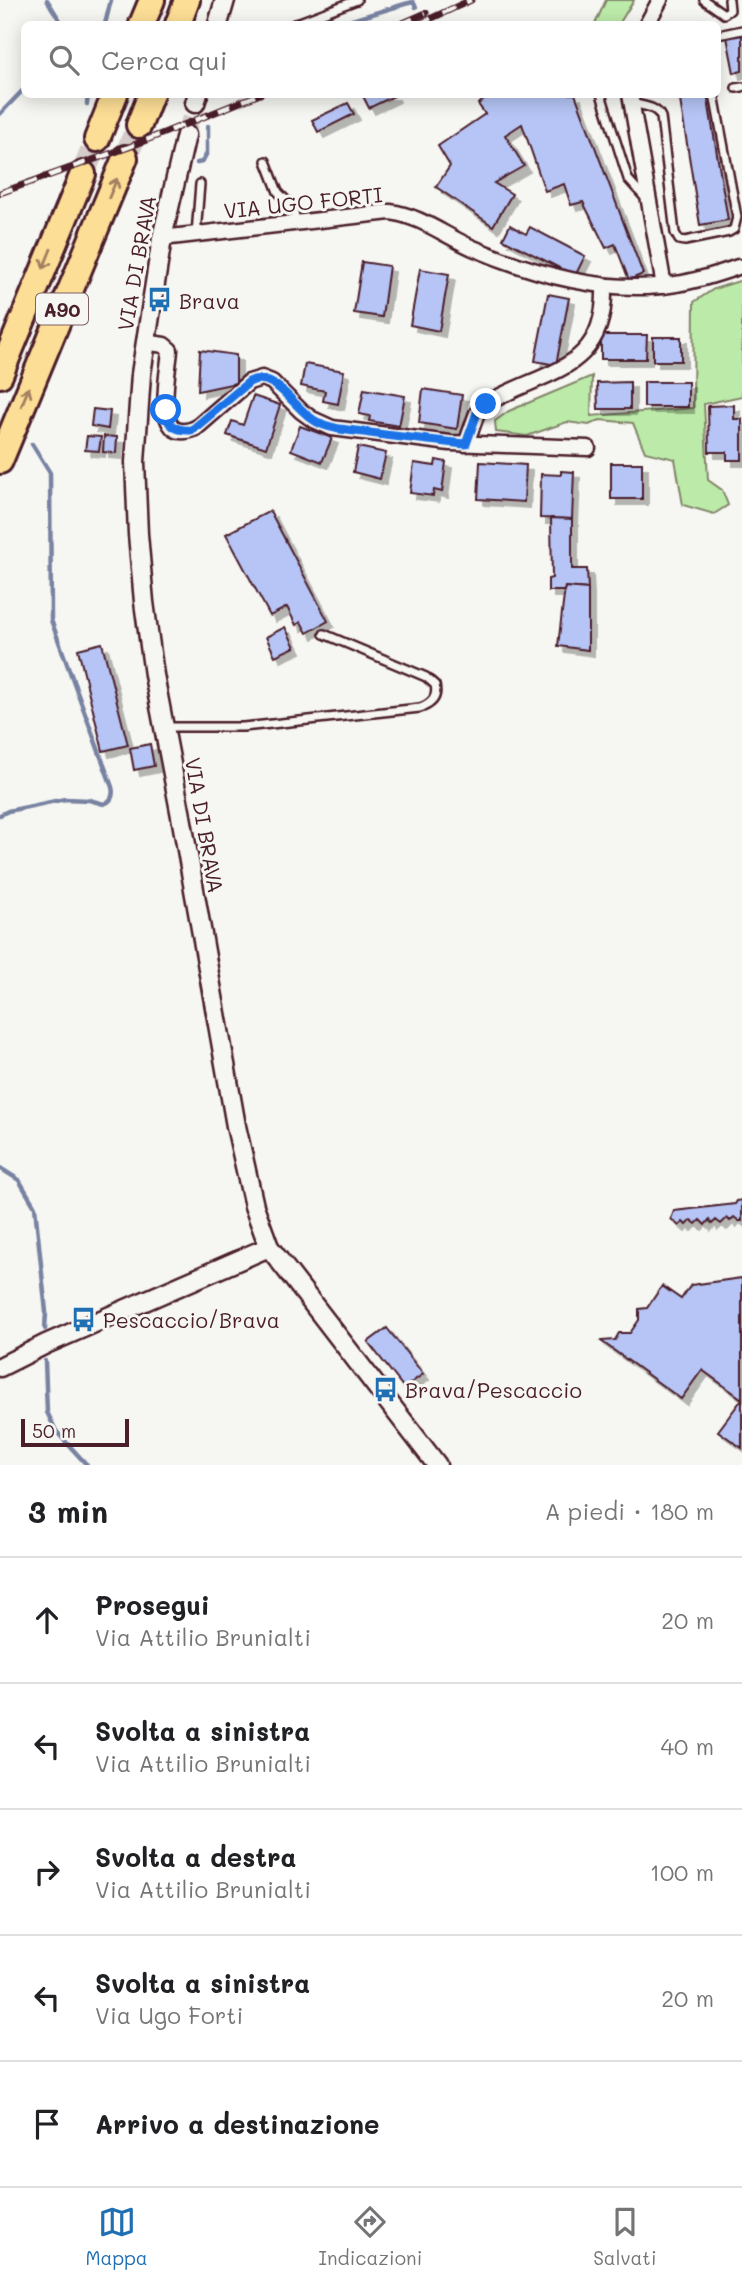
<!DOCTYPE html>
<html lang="it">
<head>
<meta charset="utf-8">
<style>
	body { margin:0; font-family:Mali,sans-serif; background:#f2f2f2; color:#202124 }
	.scale { position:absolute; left:21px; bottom:18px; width:108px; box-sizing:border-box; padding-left:7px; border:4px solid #4a1f2b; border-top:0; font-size:19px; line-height:24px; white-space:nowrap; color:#4a1f2b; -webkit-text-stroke:5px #f6f6f2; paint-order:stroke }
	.stop { position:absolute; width:21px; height:21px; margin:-16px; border:5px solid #1a73e8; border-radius:50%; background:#fff }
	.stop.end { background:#1a73e8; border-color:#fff; box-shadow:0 2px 7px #0008 }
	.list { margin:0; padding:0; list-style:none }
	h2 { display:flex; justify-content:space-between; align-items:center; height:91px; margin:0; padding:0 28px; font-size:30px }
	h2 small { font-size:23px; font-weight:400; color:#757577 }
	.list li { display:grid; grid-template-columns:46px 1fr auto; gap:21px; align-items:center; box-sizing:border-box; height:126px; padding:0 28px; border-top:2px solid #e0e0e0 }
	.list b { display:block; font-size:26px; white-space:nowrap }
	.list p { margin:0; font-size:23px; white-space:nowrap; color:#757577 }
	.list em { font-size:23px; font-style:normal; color:#757577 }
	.icon { flex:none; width:38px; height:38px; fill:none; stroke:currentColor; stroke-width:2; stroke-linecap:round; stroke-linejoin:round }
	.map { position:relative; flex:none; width:742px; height:1465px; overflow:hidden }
	.search { position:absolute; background:#fff; box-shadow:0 4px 18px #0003; left:21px; right:21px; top:21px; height:77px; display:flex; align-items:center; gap:18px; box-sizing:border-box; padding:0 24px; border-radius:10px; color:#757577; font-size:26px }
	.sheet { height:721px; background:#fff }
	nav { display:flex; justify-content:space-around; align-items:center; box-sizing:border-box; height:98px; border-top:2px solid #e0e0e0; background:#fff; font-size:19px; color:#757577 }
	nav a { display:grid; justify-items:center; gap:4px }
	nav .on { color:#1f6fb2 }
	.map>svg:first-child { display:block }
	.green { fill:#bceba9; stroke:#83856a; stroke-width:2 }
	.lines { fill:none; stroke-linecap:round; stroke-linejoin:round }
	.stream { stroke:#7883a2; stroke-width:4.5 }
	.building { fill:#b6c5f6; stroke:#4a1f2b; stroke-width:2; filter:url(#shadow) }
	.tertiary-tunnel { stroke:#d4cbca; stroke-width:18; stroke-dasharray:18 9; stroke-linecap:butt }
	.motorway-tunnel { stroke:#d4cbca; stroke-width:24; stroke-dasharray:24 12; stroke-linecap:butt }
	.service-casing { stroke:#4a1f2b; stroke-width:12 }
	.minor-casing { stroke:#4a1f2b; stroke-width:19 }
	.tertiary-casing { stroke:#4a1f2b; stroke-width:23 }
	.motorway-casing { stroke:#4a1f2b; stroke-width:30 }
	.service { stroke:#f6f6f2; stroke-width:7 }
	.minor { stroke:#f6f6f2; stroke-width:14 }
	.tertiary { stroke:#f6f6f2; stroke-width:18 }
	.motorway { stroke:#fdde96; stroke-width:24 }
	.rail-casing { stroke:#4a1f2b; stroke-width:7 }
	.rail { stroke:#f6f6f2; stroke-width:4.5; stroke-dasharray:13; stroke-linecap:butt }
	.oneway { stroke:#a47e60 }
	.route { stroke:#1a73e8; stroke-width:9 }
	.labels { text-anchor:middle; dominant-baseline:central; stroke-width:6; stroke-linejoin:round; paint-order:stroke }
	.shield { fill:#f6f6f2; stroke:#7e6067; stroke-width:2 }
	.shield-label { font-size:19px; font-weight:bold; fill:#4a1f2b }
	.street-label { font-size:21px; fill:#4a1f2b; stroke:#f6f6f2 }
	.poi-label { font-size:21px; fill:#4a1f2b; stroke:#f6f6f2; text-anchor:start }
</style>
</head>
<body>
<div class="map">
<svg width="742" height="1465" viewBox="0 0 742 1465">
	<defs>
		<filter id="shadow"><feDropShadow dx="6" dy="6" stdDeviation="0" flood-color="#0004"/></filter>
	</defs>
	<rect width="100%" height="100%" fill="#f6f6f2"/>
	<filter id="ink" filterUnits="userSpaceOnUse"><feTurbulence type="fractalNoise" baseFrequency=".0143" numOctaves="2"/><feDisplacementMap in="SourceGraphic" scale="14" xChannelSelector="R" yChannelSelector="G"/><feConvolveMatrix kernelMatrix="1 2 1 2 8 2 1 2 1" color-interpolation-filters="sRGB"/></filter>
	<g filter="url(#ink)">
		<g class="green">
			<polygon points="606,0 634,0 619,24 595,24"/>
			<polygon points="742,280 742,396 704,404 708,480 722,490 728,505 714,514 683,505 675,459 645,452 633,423 600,420 589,425 567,422 527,436 496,432 495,421 509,411 592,376 591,416 693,408 694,302 714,289"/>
		</g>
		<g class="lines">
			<g class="stream">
				<polyline points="47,0 62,24"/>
				<polyline points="105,24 111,0"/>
				<polyline points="339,24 405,4 413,2 416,7"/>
				<polyline points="87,104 88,94"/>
				<polyline points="0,114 24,89"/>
				<polyline points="208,137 208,126"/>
				<polyline points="197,163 202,162 207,153 207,141"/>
				<path d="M0 815 8 811 65 799 89 800 104 804C112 801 114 795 112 787L51 620 50 473 32 444"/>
				<polyline points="0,1168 19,1180 35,1207 46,1312 45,1329"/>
				<polyline points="45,1361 47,1412 56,1431 87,1465"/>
			</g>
		</g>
		<g class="building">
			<polygon points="742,35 742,71 734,73 727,37"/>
			<polygon points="366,94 393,94 394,96 369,108 363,96"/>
			<polygon points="493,94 575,94 643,274 629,280 615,244 606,248 583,202 571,205 564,184 545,191 522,124 505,135 524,166 494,183 512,194 493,226 436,187 450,166 438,146 485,114 478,104"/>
			<polygon points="679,94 707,94 728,220 700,225"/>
			<polygon points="348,103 354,114 318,132 312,120"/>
			<polygon points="510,225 526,234 530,227 585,256 575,276 503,239"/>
			<polygon points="362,262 389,266 382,317 354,313"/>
			<polygon points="420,269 449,274 439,331 410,325"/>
			<polygon points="548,294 569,298 556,365 535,361"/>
			<polygon points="601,335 647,335 646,359 601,359"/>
			<rect x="653" y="337" width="28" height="24"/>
			<polygon points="200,350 236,355 236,383 198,391"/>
			<polygon points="305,364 344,371 338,404 323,401 325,391 301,386"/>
			<polygon points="630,382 630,409 598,409 597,383"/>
			<rect x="644" y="382" width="44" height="25"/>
			<polygon points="364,389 405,396 399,426 369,421 370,416 359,414"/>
			<polygon points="423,389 462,395 457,429 419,423"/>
			<polygon points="253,396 280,405 266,448 227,435 232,421 243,425"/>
			<polygon points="734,405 734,419 742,419 742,460 727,460 727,452 709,452 708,406"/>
			<polygon points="93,409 110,411 108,429 91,426"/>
			<polygon points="300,426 332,438 322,462 291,450"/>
			<polygon points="87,436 101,437 99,451 85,450"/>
			<polygon points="104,436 117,437 116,453 103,452"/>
			<polygon points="358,447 386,453 380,479 353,472"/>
			<polygon points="436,460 446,462 442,492 434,490 433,496 410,493 414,463 435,466"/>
			<polygon points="480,462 526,465 524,502 478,499"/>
			<rect x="611" y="463" width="31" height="36"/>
			<polygon points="561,471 574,472 572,519 540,518 541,474 561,475"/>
			<polygon points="270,511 328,621 307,633 301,622 296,625 287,607 270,616 226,534"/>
			<polygon points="551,518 572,519 572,569 587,569 588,589 565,587 564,591 548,591 548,579 552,578"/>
			<polygon points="565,587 588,589 588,650 558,646"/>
			<polygon points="285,627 295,647 275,656 266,637"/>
			<polygon points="102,643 128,745 103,751 78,649"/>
			<polygon points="150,744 154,766 134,770 130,748"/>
			<polygon points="742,1200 742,1221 739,1221 734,1217 730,1221 727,1218 721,1224 716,1220 712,1224 709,1220 705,1225 700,1220 696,1224 691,1220 686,1225 683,1222 679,1226 671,1219 674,1211 735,1204 737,1201"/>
			<polygon points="742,1278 742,1448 718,1431 742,1399 702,1370 681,1399 601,1341 615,1340 619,1333 630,1333 639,1320 639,1309 647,1308 662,1286 681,1299 691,1285"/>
			<polygon points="387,1328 423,1374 404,1388 368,1342"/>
		</g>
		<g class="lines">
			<polyline class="tertiary-tunnel" points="186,135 195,103"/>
			<g class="motorway-tunnel">
				<polyline points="125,158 139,125"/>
				<polyline points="83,174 97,139"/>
			</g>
			<defs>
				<g id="service">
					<polyline points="704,0 724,14 730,10 729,0"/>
					<polyline points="294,24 357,0"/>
					<polyline points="723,34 742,30"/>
					<polyline points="736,88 742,87"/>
					<polyline points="601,94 628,179 645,198"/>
					<path d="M631 103C642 106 656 106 661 117L675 233 679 240 685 241 729 232 734 229 737 217 714 94"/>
					<polyline points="266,161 278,192 293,207 296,222"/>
					<polyline points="196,234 200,184"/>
					<path d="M164 727H243L420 708C432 704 438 697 435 685L426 677 324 634"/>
				</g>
				<g id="minor">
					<polyline points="647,24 660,0"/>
					<polyline points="630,94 664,286"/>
					<path d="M162 238 390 212C421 216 445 236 473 248 537 275 607 295 676 284 697 281 718 274 738 267"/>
					<path d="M145 342 164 345 170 350C169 370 150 448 196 428L249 382 262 378 272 382 301 411 312 419 332 428 450 443 588 448"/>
					<path d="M466 444 477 413 486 404C542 370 607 373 604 286"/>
				</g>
				<g id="tertiary">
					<polyline points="218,24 225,0"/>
					<polyline points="195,103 198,94"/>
					<polyline points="186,135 162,238 141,374 135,462 138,534 144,602 154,675 181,816 236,1126 254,1206 269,1247 437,1465"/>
					<polyline points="0,1367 46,1344 269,1247"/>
				</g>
				<g id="motorway">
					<polyline points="142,24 152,0"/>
					<polyline points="178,24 187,0"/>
					<polyline points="139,125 151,94"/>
					<polyline points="97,139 115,94"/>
					<polyline points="0,375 83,174"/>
					<polyline points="0,461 125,158"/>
				</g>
			</defs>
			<use href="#service" class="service-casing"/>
			<use href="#minor" class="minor-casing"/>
			<use href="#tertiary" class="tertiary-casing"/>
			<use href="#motorway" class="motorway-casing"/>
			<use href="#service" class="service"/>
			<use href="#minor" class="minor"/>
			<use href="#tertiary" class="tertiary"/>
			<use href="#motorway" class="motorway"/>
			<defs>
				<g id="rail">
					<polyline points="401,24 426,13"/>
					<polyline points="419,24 471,0"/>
					<polyline points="0,193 129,147 260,94"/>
				</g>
			</defs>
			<use href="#rail" class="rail-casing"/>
			<use href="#rail" class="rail"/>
		</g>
		<defs><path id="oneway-shaft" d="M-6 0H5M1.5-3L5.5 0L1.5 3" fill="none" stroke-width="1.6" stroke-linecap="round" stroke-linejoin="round" transform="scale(1.75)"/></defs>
		<g class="oneway">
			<use href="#oneway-shaft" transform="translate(113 188) rotate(-67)"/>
			<use href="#oneway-shaft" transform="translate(47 259) rotate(112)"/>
			<use href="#oneway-shaft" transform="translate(25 397) rotate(-68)"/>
		</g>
	</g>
	<g class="lines" filter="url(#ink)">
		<path class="route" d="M166 410C166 426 177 431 192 430L249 382C275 368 295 411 317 422 333 430 352 430 370 433 402 437 434 441 466 444L477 413 486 404"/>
	</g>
	<defs>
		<symbol id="bus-bare" viewBox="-9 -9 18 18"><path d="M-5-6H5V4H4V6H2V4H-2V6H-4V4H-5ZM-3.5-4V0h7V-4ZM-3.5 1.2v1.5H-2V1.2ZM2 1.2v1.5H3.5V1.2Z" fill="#1f6fb2" stroke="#f6f6f2" stroke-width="2.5" paint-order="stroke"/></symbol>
	</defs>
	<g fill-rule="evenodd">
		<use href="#bus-bare" x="142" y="282" width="35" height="35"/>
		<use href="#bus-bare" x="66" y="1302" width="35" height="35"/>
		<use href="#bus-bare" x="368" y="1372" width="35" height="35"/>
	</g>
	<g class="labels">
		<rect class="shield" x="36" y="293.5" width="52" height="31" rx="5"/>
		<g class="shield-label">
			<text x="62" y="309">A90</text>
		</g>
		<g class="street-label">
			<text transform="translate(303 202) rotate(-6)">VIA UGO FORTI</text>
			<text transform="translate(136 263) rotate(-80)">VIA DI BRAVA</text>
			<text transform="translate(205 825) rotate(80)">VIA DI BRAVA</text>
		</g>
		<g class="poi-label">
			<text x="179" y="300">Brava</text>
			<text x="103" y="1319">Pescaccio/Brava</text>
			<text x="405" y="1389">Brava/Pescaccio</text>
		</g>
	</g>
</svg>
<div class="scale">50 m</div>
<div class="stop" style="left:166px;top:410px"></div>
<div class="stop end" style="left:486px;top:404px"></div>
<div class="search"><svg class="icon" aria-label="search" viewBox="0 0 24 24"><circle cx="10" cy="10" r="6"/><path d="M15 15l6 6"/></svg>Cerca qui</div>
</div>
<section class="sheet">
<h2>3 min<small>A piedi · 180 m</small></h2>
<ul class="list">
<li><svg class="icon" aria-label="ahead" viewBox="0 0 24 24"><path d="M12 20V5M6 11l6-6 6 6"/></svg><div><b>Prosegui</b><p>Via Attilio Brunialti</p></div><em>20 m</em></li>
<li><svg class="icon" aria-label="left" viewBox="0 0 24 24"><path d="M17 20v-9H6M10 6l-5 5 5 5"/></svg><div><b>Svolta a sinistra</b><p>Via Attilio Brunialti</p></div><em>40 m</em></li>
<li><svg class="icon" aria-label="right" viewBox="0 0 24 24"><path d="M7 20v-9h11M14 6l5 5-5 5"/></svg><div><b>Svolta a destra</b><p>Via Attilio Brunialti</p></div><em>100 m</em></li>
<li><svg class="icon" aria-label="left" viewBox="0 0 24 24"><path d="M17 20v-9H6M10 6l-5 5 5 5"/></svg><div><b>Svolta a sinistra</b><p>Via Ugo Forti</p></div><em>20 m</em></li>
<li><svg class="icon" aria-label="arrive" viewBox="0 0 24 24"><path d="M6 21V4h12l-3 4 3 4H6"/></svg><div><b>Arrivo a destinazione</b></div></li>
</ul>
</section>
<nav>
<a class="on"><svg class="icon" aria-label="map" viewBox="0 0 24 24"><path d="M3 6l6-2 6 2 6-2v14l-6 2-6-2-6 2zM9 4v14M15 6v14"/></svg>Mappa</a>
<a><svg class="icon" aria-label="directions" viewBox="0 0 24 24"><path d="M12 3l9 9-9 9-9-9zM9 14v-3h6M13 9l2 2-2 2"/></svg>Indicazioni</a>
<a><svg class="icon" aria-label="saved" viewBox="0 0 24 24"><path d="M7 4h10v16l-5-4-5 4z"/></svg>Salvati</a>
</nav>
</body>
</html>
